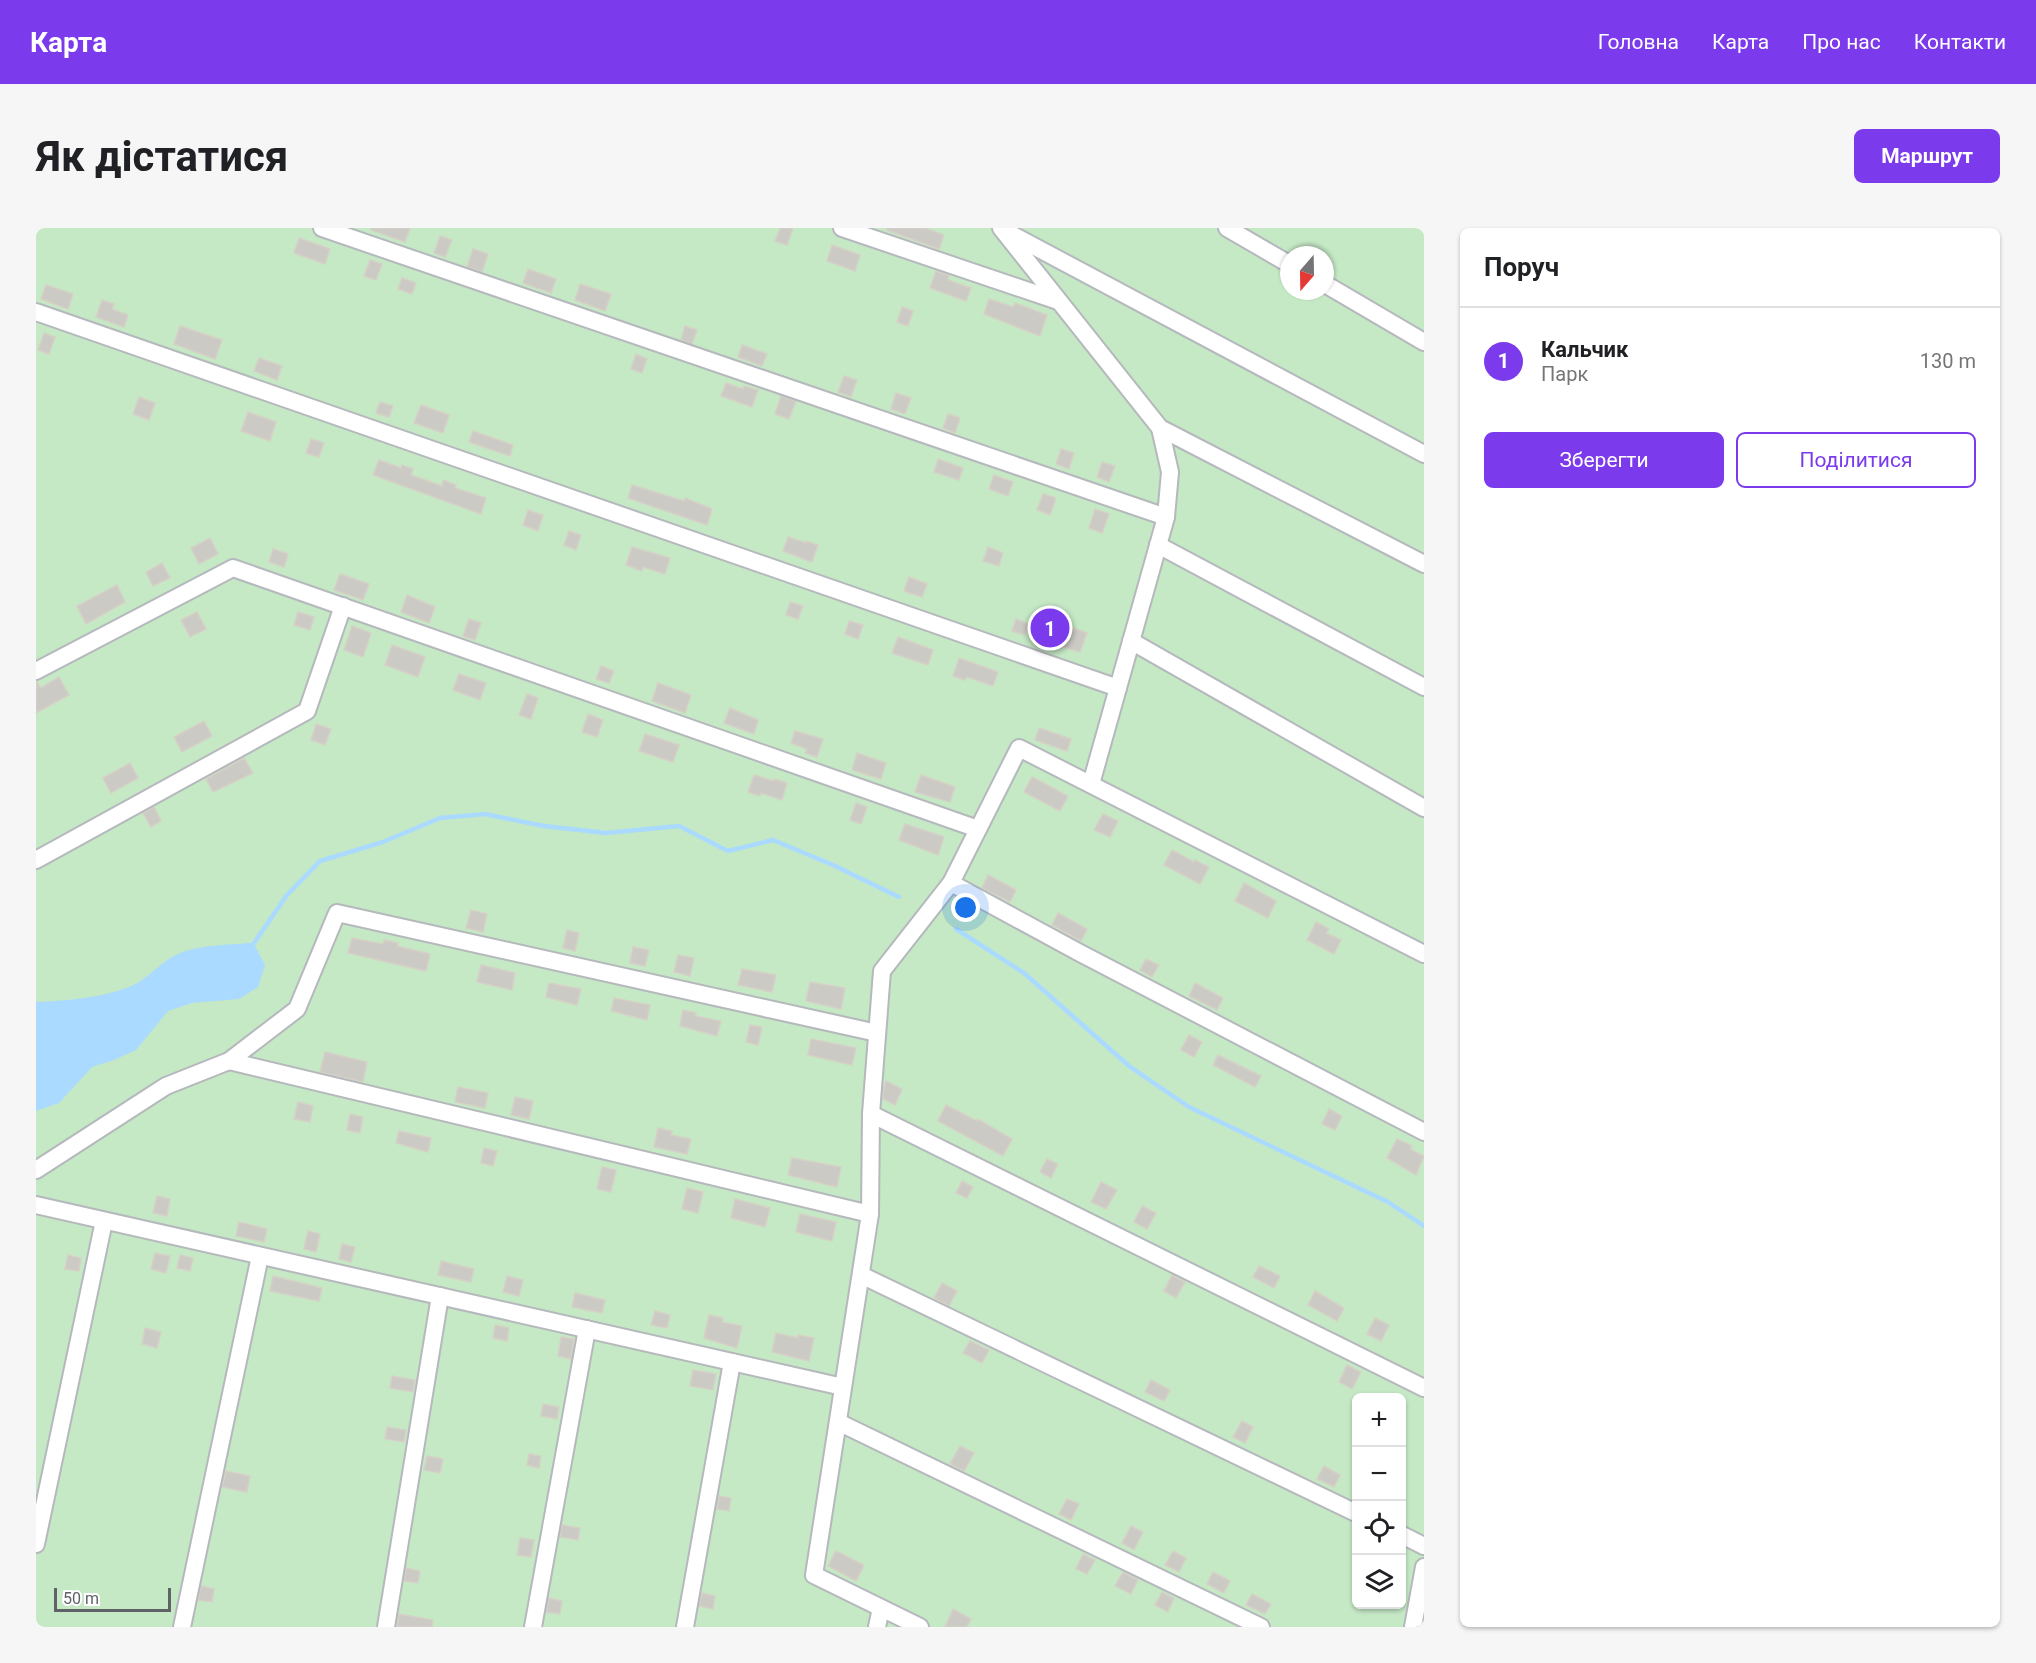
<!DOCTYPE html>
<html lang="uk">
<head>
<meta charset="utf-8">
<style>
	body { margin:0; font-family:Roboto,sans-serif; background:#f6f6f6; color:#202124 }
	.controls { position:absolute; right:18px; bottom:18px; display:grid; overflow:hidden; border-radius:9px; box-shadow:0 2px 4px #0004 }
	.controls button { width:54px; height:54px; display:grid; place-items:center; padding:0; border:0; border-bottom:2px solid #e0e0e0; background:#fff; color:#202124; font:30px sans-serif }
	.compass { position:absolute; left:1244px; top:18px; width:54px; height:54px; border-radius:50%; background:#fff; box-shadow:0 2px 4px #0004; rotate:200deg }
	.scale { position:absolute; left:18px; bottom:15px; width:117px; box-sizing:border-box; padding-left:6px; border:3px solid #5f6368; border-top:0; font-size:16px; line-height:21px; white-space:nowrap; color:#5f6368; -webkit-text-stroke:4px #fff; paint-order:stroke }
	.you { position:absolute; left:930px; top:680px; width:21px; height:21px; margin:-15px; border:4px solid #fff; border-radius:50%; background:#1a73e8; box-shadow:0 0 0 9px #1a73e833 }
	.badge { display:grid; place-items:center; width:39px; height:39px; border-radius:50%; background:#7c3aed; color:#fff; font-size:20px; font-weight:700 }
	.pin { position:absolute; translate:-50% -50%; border:3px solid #fff; box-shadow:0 2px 6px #0006 }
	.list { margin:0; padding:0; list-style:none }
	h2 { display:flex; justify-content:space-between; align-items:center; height:78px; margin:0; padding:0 24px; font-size:26px }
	h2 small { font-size:20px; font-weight:400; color:#757577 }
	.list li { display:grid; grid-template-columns:39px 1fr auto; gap:18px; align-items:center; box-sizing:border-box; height:108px; padding:0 24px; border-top:2px solid #e0e0e0 }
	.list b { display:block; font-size:22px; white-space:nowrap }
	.list p { margin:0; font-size:20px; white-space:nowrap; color:#757577 }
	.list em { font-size:20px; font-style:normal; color:#757577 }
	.actions { display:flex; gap:12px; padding:18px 24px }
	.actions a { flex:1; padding:14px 0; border:2px solid #7c3aed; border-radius:9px; text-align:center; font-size:21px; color:#7c3aed }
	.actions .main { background:#7c3aed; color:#fff }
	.icon { flex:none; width:33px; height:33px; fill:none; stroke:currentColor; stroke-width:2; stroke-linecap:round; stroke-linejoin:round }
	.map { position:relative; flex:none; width:1388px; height:1399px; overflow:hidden; border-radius:9px }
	header { display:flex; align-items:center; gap:36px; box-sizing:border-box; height:84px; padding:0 30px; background:#7c3aed; color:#fff }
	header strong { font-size:28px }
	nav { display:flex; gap:33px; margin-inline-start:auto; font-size:21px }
	.intro { display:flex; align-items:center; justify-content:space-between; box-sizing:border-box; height:144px; padding:0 36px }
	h1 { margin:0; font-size:42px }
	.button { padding:15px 27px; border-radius:9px; background:#7c3aed; color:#fff; font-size:21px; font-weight:700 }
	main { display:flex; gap:36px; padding:0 36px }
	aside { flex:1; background:#fff; border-radius:9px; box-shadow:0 2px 4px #0004 }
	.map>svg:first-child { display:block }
	.green { fill:#c5e8c5; fill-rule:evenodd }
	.water { fill:#aadaff }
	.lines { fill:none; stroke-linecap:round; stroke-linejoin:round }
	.stream { stroke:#aadaff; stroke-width:4.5 }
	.building { fill:#cccac5; stroke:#d6d1c6; stroke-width:1.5 }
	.minor-casing { stroke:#b5b8bc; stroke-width:20 }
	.minor { stroke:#fff; stroke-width:16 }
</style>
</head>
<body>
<header>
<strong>Карта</strong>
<nav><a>Головна</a><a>Карта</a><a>Про нас</a><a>Контакти</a></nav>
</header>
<div class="intro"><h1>Як дістатися</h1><a class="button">Маршрут</a></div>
<main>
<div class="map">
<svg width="1388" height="1399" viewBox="0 0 1388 1399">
	<rect width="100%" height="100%" fill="#f1efe8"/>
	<path class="green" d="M0 0H1388V1399H0ZM1253 27H1289V63H1253ZM1320 1170H1366V1376H1320Z"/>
	<path class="water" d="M213 715 218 716 229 737 222 759 203 771 156 775 132 783 100 822 78 832 56 839 23 875 0 883V774C29 773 78 769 103 754 116 746 127 733 140 727 159 717 192 717 213 715Z"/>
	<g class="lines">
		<g class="stream">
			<polyline points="920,701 988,745 1093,838 1153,879 1352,974 1388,998"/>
			<polyline points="216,718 251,667 284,633 347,614 404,590 449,586 508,598 570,605 643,598 692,623 737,612 797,637 863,669"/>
		</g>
	</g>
	<g class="building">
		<polygon points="335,0 374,0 369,14 335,2"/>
		<polygon points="744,0 757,0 751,17 739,13"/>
		<polygon points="852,0 889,0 908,7 903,21 851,2"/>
		<polygon points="404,8 416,12 409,29 398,25"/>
		<polygon points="263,10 294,21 289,36 258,25"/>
		<polygon points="796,17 824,27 819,43 791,33"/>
		<polygon points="437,21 452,26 446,44 431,39"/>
		<polygon points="334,32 346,36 340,52 328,48"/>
		<polygon points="492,41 520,51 515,65 487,55"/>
		<polygon points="900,43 913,47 912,52 935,60 930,73 894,60"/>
		<polygon points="366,50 380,55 376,66 362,61"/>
		<polygon points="544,56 575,66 569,83 539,72"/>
		<polygon points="10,57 37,66 32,81 5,71"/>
		<polygon points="953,71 977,79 979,75 1011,87 1004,108 948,86"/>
		<polygon points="66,72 78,76 76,81 92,87 88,99 60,89"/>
		<polygon points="866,79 877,83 872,98 861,94"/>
		<polygon points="144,98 186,112 179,131 138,116"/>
		<polygon points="649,98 661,102 656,116 645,112"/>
		<polygon points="8,105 19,109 13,126 2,122"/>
		<polygon points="706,117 731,126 726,138 702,129"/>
		<polygon points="600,126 611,131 606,145 595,141"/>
		<polygon points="223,130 246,138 241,152 218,143"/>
		<polygon points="808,148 821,152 815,169 802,164"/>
		<polygon points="690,155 707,161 708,158 722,162 716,179 685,168"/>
		<polygon points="860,165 875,170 869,186 855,181"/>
		<polygon points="745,168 760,173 753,191 739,186"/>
		<polygon points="103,169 119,175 113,192 97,186"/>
		<polygon points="344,174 357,178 353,189 340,185"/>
		<polygon points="385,177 413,187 407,205 378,195"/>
		<polygon points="212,184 240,194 234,213 205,203"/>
		<polygon points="912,186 924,190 919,205 907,200"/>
		<polygon points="437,203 477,217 474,228 433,214"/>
		<polygon points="275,211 288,215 283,229 270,225"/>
		<polygon points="1025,221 1038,225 1033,241 1020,236"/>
		<polygon points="902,231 927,240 923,252 898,244"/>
		<polygon points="343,232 365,240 366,237 377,241 375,247 406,258 407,252 420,257 419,260 450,270 445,286 337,247"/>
		<polygon points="1066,234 1079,238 1073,254 1061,249"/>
		<polygon points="958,247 977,254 972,268 953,261"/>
		<polygon points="596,257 648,273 649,270 676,281 671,297 592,270"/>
		<polygon points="1007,266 1020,270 1014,287 1001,282"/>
		<polygon points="1059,281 1073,286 1066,305 1053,300"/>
		<polygon points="492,282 507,287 502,303 487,297"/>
		<polygon points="533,303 545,307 540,322 528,317"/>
		<polygon points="752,309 770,315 770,313 782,317 776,334 747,323"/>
		<polygon points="174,310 182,326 163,336 155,320"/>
		<polygon points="596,319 634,330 629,346 607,339 606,343 590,337"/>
		<polygon points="952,319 967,325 963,338 947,333"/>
		<polygon points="237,321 252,326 248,339 233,334"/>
		<polygon points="126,335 134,350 117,358 110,344"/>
		<polygon points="304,346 333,356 327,372 298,362"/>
		<polygon points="873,349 891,356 886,369 868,363"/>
		<polygon points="81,357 89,374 50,396 41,378"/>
		<polygon points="371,367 399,379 393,395 365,384"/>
		<polygon points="754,374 767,378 762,391 750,387"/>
		<polygon points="161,384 170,401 154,409 145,392"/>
		<polygon points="262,384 278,389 274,402 258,397"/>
		<polygon points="433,391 445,395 439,412 427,408"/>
		<polygon points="980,391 993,396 989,407 976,403"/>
		<polygon points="813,393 827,397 822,411 809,406"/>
		<polygon points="316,398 335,405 327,429 308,422"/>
		<polygon points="1037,400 1051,405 1044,424 1013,415 1017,402 1034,408"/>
		<polygon points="862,409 897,422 892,437 856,425"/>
		<polygon points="356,417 389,429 382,449 349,437"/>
		<polygon points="923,430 962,444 957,458 931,449 929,452 917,448"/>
		<polygon points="565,438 578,443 573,455 560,451"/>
		<polygon points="423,446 450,455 444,472 417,462"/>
		<polygon points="23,449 33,467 0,485 0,453 5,460"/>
		<polygon points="622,455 655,467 649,485 616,473"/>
		<polygon points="491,466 502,470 495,491 483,487"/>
		<polygon points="694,480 722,492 718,506 688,495"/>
		<polygon points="552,486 567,492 561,509 546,504"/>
		<polygon points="168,493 176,508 146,524 138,509"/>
		<polygon points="280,496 295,501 289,517 275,512"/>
		<polygon points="1003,500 1035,511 1031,523 999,512"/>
		<polygon points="759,503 787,511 781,529 769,525 771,521 755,515"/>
		<polygon points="609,506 643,517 637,534 603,523"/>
		<polygon points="821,525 850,535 845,551 816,542"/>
		<polygon points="208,530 217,545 177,564 170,551"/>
		<polygon points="94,535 102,550 75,565 67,550"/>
		<polygon points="718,547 738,553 739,551 751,555 746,572 725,565 724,568 712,564"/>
		<polygon points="885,547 919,559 914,574 879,564"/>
		<polygon points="996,549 1032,568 1024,583 988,564"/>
		<polygon points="820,575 831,579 825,596 814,592"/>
		<polygon points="118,579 125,593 115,599 107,585"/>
		<polygon points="1067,586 1082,593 1074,609 1058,602"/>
		<polygon points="869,596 908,609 902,627 863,612"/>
		<polygon points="1136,622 1158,634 1159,632 1173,639 1164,656 1128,637"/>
		<polygon points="952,647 980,662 974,674 946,660"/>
		<polygon points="1208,655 1240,673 1232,690 1199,673"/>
		<polygon points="435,682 451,686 447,704 430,700"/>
		<polygon points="1022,685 1051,701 1045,713 1016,697"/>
		<polygon points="1280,694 1293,701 1290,705 1305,712 1298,726 1271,712"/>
		<polygon points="531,702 543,705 539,723 527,720"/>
		<polygon points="316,710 347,716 348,712 362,715 361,718 394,726 390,743 312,725"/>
		<polygon points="597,719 613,722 609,738 594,735"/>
		<polygon points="642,727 658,730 654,748 638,744"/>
		<polygon points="1110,731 1123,737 1116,749 1104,742"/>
		<polygon points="445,737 479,745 476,762 441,754"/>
		<polygon points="706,741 740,747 736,764 702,757"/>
		<polygon points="774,754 809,760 805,781 770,773"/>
		<polygon points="513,755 545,761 541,777 510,769"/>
		<polygon points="1159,755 1187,770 1181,782 1153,768"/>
		<polygon points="578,770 614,777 611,792 575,783"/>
		<polygon points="647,782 660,785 659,788 685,793 681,808 644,798"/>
		<polygon points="714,797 726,799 722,817 710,814"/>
		<polygon points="1153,807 1166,814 1158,829 1145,822"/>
		<polygon points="775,811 820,820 816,837 772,827"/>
		<polygon points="289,824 331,834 327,854 284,844"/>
		<polygon points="1182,827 1225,848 1219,859 1177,837"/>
		<polygon points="850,853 866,861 859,877 847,871 848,859"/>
		<polygon points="422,859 452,865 449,880 419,874"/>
		<polygon points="479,869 497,873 493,891 475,887"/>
		<polygon points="262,874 277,878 274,894 258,891"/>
		<polygon points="910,877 941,893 942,891 976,911 967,928 902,893"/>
		<polygon points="1293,881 1306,888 1299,902 1286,896"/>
		<polygon points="314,886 327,889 324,905 311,902"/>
		<polygon points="622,900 636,903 635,907 655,911 651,926 618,919"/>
		<polygon points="363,903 395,910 392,924 360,915"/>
		<polygon points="1361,911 1376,918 1374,921 1388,928 1380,947 1351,930"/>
		<polygon points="448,920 461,923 457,938 445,935"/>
		<polygon points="756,930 805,939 801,959 752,947"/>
		<polygon points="1011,931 1022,936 1015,950 1004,944"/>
		<polygon points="566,939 580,942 575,964 561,961"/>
		<polygon points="926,953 937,959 931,970 920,965"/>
		<polygon points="1065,954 1081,962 1070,981 1055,974"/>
		<polygon points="651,960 667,964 662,985 646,981"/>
		<polygon points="121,968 134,971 131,988 117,985"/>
		<polygon points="699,971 734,980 729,999 695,990"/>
		<polygon points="1106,978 1120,985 1111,1001 1098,994"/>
		<polygon points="764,986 800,994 796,1013 760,1004"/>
		<polygon points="203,994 231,1001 228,1014 200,1008"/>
		<polygon points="272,1003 284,1006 280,1024 268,1021"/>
		<polygon points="306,1016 319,1019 315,1034 303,1031"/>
		<polygon points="119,1025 134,1028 130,1045 115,1041"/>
		<polygon points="32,1027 45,1030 43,1043 29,1041"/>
		<polygon points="144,1027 157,1030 154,1043 141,1040"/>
		<polygon points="405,1033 438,1041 435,1054 402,1047"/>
		<polygon points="1223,1038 1244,1048 1238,1060 1217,1049"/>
		<polygon points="1136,1047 1149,1054 1140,1070 1128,1063"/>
		<polygon points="237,1048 286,1060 283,1073 234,1063"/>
		<polygon points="471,1048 487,1052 483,1068 467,1064"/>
		<polygon points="906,1055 921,1063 913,1078 898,1070"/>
		<polygon points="1279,1063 1308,1080 1301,1093 1272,1077"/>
		<polygon points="539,1065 569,1072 566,1085 536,1079"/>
		<polygon points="619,1083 634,1087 631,1100 615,1097"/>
		<polygon points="673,1087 687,1090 686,1094 706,1098 701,1120 668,1110"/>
		<polygon points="1339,1090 1353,1097 1345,1113 1331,1106"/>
		<polygon points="459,1097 473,1100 471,1113 457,1110"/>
		<polygon points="109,1100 125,1104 121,1120 106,1116"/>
		<polygon points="740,1105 762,1110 762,1107 778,1110 773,1133 736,1124"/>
		<polygon points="525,1109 538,1111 535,1131 522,1128"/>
		<polygon points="934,1113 953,1122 946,1135 927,1125"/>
		<polygon points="1311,1137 1325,1144 1316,1161 1303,1154"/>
		<polygon points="657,1142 680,1146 677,1162 654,1158"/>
		<polygon points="356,1148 379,1152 377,1164 354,1160"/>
		<polygon points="1115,1152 1134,1162 1128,1173 1109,1164"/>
		<polygon points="507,1176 523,1179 521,1191 505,1188"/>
		<polygon points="1206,1193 1217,1199 1209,1215 1197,1209"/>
		<polygon points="351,1199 370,1202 368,1214 349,1211"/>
		<polygon points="924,1218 938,1225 928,1243 914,1236"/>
		<polygon points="493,1226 505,1228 503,1240 491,1237"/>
		<polygon points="391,1228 407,1231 404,1245 388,1242"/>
		<polygon points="1288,1238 1304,1247 1298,1259 1281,1251"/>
		<polygon points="190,1243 214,1248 211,1264 186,1259"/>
		<polygon points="683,1268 695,1270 693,1283 681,1281"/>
		<polygon points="1031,1271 1043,1276 1035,1292 1023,1286"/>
		<polygon points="526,1297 544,1300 542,1312 524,1309"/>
		<polygon points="1095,1298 1107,1304 1098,1322 1086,1315"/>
		<polygon points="484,1310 498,1312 495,1329 481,1327"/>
		<polygon points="800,1323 828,1337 820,1353 792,1338"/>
		<polygon points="1137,1323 1150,1330 1143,1344 1129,1337"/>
		<polygon points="1047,1326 1059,1332 1051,1346 1040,1341"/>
		<polygon points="370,1340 384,1343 382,1355 368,1353"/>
		<polygon points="1087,1344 1102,1352 1095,1366 1079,1358"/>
		<polygon points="1177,1344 1194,1353 1188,1365 1171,1356"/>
		<polygon points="165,1358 178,1361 176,1374 162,1372"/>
		<polygon points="1126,1364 1138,1370 1132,1384 1119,1377"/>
		<polygon points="666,1365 679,1368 677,1381 663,1378"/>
		<polygon points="1216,1366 1235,1376 1229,1386 1210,1377"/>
		<polygon points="513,1370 526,1373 524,1386 510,1384"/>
		<polygon points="917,1381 935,1391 931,1399 909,1399"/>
		<polygon points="363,1386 397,1392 396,1399 361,1399"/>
	</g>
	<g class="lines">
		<defs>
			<g id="minor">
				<polyline points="286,0 1130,289"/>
				<polyline points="806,0 1022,73"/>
				<polyline points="965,0 1124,200 1388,336"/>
				<polyline points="1191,0 1253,36"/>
				<polyline points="973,5 1388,226"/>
				<polyline points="1289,56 1388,114"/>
				<polyline points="0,84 1082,460"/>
				<polyline points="1122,317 1388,459"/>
				<polyline points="1095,413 1388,580"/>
				<polyline points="0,443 197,340 942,601"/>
				<polyline points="1055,556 1130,289 1134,244 1124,200"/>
				<polyline points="0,632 271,483 307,378"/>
				<polyline points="915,655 1044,725 1388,904"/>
				<polyline points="193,833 834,986"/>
				<polyline points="835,886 1388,1160"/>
				<polyline points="0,942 130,858 193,833 261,781 301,685 841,805"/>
				<polyline points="0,977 807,1159"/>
				<polyline points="825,1047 1320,1285"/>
				<polyline points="802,1194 1225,1399"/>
				<polyline points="1366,1307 1388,1318"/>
				<polyline points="0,1316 68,993"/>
				<polyline points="146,1399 224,1028"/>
				<polyline points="350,1399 404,1068"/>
				<polyline points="497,1399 551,1101"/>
				<polyline points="649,1399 696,1134"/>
				<polyline points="841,1399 845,1380"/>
				<polyline points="884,1399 778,1347 834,986 835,886 846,743 915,655 983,520 1388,726"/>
				<polyline points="1377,1399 1388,1339"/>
			</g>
		</defs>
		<use href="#minor" class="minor-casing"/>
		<use href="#minor" class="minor"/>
	</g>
</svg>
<div class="controls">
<button>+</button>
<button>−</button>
<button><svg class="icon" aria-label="locate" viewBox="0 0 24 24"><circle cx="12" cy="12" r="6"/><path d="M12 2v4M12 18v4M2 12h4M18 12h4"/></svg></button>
<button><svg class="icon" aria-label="layers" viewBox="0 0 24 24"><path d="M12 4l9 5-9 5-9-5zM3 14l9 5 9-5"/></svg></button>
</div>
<svg class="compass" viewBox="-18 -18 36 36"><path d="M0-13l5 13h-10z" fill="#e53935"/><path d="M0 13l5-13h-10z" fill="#757577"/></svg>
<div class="scale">50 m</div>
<div class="you"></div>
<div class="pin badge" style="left:1014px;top:400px">1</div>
</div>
<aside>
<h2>Поруч<small></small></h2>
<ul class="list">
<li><span class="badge">1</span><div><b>Кальчик</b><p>Парк</p></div><em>130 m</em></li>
</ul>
<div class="actions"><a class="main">Зберегти</a><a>Поділитися</a></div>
</aside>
</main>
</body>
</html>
